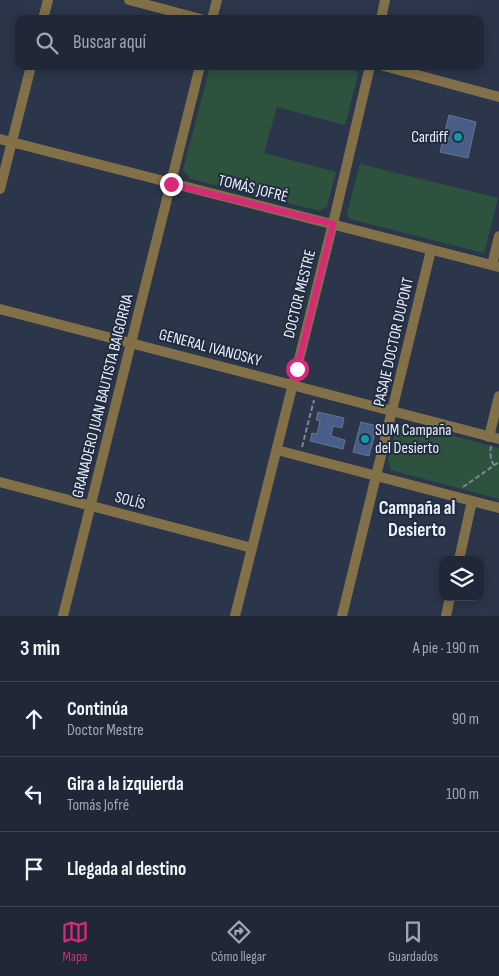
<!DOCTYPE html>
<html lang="es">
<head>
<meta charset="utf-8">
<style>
	body { margin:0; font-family:"Sofia Sans Condensed",sans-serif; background:#283040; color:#f1f3f6 }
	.controls { position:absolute; right:15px; bottom:15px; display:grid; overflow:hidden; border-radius:10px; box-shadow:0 2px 12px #0003 }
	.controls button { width:45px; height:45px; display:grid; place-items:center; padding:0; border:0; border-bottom:1px solid #3d4453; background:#202838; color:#f1f3f6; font:25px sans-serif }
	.stop { position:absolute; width:15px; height:15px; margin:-11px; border:4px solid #db2777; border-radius:50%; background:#fff }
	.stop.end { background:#db2777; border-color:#fff; box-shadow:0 1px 5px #0008 }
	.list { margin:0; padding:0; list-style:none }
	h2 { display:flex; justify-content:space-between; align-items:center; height:65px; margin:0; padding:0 20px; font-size:21px }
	h2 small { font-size:16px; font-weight:400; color:#a2a6ae }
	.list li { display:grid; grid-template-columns:32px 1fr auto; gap:15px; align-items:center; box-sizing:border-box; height:75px; padding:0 20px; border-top:1px solid #3d4453 }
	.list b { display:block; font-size:19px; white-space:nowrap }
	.list p { margin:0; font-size:16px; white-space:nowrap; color:#a2a6ae }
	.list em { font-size:16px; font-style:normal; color:#a2a6ae }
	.icon { flex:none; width:28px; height:28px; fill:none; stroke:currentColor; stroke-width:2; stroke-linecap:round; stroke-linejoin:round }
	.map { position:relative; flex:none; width:499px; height:616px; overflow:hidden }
	.search { position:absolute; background:#202838; box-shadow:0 2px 12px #0003; left:15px; right:15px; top:15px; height:55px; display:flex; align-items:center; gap:12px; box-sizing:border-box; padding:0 18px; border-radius:10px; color:#a2a6ae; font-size:19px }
	.sheet { height:290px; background:#202838 }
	nav { display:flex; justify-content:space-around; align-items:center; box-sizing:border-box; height:70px; border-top:1px solid #3d4453; background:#202838; font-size:14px; color:#a2a6ae }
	nav a { display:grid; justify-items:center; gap:2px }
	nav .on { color:#db2777 }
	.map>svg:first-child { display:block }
	.green { fill:#2d533f }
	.building { fill:#485e88; stroke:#68748b }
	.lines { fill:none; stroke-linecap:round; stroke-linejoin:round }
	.path { stroke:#7d8697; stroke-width:2; stroke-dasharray:5 2.5; stroke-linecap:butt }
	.minor { stroke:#817048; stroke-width:10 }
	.route { stroke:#db2777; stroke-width:6 }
	.culture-dot { fill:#0f9aa8; stroke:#222c3f; stroke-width:2 }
	.labels { text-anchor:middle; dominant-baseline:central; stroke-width:4; stroke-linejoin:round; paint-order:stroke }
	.poi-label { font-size:16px; fill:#e9f0fd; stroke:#222c3f; text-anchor:end }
	.street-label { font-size:16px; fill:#e9f0fd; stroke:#222c3f }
	.quarter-label { font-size:19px; font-weight:bold; fill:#e9f0fd; stroke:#222c3f }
</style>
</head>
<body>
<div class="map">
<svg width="499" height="616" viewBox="0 0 499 616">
	<rect width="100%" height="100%" fill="#2b364a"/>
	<g class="green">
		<polygon points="210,66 354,66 358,75 345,125 277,107 264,153 336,172 327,206 320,211 191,179 183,170"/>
		<polygon points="360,164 498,198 484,253 349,219 347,213"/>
		<polygon points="405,423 499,448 499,499 391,470 388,460 396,429"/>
	</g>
	<g class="building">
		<polygon points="449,115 476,122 468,158 440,152"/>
		<polygon points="318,412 344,418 342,428 333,426 331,436 345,440 343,449 310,441 312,433 317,434 320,421 316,420"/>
		<polygon points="361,422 377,426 369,456 353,452"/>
	</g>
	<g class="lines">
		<g class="path">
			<path d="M491 446C490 454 490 459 494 465"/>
			<polyline points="302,447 314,400"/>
			<polyline points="463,487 499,462"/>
		</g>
		<g class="minor">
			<polyline points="129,0 201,19"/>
			<polyline points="43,19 48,0"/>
			<polyline points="212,19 217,0"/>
			<polyline points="381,19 385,0"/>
			<polyline points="384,66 499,97"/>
			<polyline points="0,139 499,267"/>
			<polyline points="0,189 31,66"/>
			<polyline points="492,265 499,236"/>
			<polyline points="0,309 499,439"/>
			<polyline points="489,437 499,396"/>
			<polyline points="277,450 499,508"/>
			<polyline points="0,482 252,548"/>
			<polyline points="459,560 472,501"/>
			<polyline points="63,616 200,66"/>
			<polyline points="235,616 336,211 370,66"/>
			<polyline points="342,616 431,250"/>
			<polyline points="446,616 450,597"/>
		</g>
	</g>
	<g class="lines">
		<polyline class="route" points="171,184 333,224 297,369"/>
	</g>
	<g class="culture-dot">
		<circle cx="458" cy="137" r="5"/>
		<circle cx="365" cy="439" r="5"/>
	</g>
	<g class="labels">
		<g class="poi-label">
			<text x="448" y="137">Cardiff</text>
			<text x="375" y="430" text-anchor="start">SUM Campaña<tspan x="375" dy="18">del Desierto</tspan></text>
		</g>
		<g class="street-label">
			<text transform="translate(253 189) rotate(14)">TOMÁS JOFRÉ</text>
			<text transform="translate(300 294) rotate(-76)">DOCTOR MESTRE</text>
			<text transform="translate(394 342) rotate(-77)">PASAJE DOCTOR DUPONT</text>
			<text transform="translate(210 348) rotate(15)">GENERAL IVANOSKY</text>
			<text transform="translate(103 396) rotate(-76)">GRANADERO JUAN BAUTISTA BAIGORRIA</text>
			<text transform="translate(130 501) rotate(15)">SOLÍS</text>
		</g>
		<g class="quarter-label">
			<text x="417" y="508">Campaña al<tspan x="417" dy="22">Desierto</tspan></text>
		</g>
	</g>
</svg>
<div class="controls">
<button><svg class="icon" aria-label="layers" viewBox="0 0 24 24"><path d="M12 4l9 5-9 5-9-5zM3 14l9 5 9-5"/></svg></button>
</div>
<div class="stop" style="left:297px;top:369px"></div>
<div class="stop end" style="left:171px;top:184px"></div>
<div class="search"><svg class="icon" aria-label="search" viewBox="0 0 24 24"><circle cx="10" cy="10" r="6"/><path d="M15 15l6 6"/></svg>Buscar aquí</div>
</div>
<section class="sheet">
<h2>3 min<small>A pie · 190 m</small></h2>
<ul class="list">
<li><svg class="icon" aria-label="ahead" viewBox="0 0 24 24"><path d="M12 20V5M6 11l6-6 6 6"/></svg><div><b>Continúa</b><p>Doctor Mestre</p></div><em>90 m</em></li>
<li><svg class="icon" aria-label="left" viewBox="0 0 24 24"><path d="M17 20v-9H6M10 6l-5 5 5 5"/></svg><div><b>Gira a la izquierda</b><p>Tomás Jofré</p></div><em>100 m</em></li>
<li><svg class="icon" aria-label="arrive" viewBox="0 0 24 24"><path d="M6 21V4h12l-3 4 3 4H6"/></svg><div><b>Llegada al destino</b></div></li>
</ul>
</section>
<nav>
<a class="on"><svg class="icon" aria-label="map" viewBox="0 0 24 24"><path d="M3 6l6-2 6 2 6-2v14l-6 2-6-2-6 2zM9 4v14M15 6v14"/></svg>Mapa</a>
<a><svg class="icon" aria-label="directions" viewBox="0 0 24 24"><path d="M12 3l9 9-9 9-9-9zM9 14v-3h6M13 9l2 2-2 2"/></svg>Cómo llegar</a>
<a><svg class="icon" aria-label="saved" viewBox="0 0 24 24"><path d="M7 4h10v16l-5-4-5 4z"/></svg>Guardados</a>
</nav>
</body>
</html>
